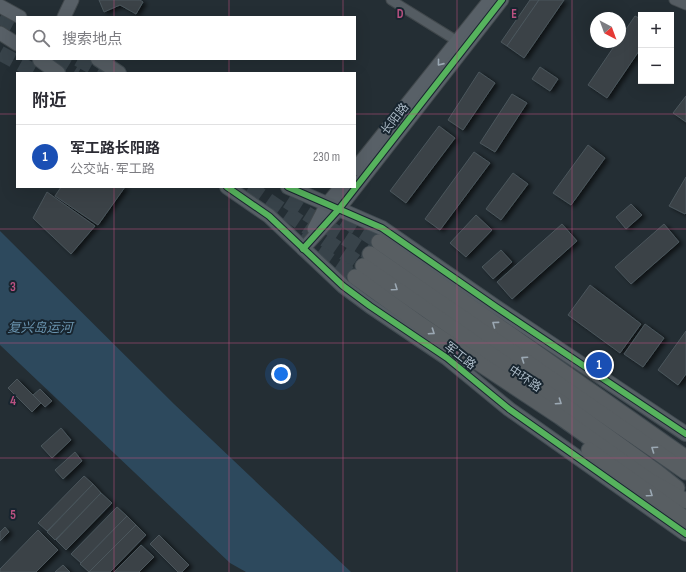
<!DOCTYPE html>
<html lang="zh">
<head>
<meta charset="utf-8">
<style>
	body { margin:0; font-family:"Sofia Sans Condensed","Noto Sans SC",sans-serif; background:#f2f2f3; color:#2b2b33 }
	.controls { position:absolute; right:12px; top:12px; display:grid; overflow:hidden; border-radius:0px; box-shadow:0 4px 16px #0002 }
	.controls button { width:36px; height:36px; display:grid; place-items:center; padding:0; border:0; border-bottom:1px solid #e1e1e2; background:#fff; color:#2b2b33; font:20px sans-serif }
	.compass { position:absolute; left:590px; top:12px; width:36px; height:36px; border-radius:50%; background:#fff; box-shadow:0 4px 16px #0002; rotate:139deg }
	.you { position:absolute; left:281px; top:374px; width:14px; height:14px; margin:-10px; border:3px solid #fff; border-radius:50%; background:#1a73e8; box-shadow:0 0 0 6px #1a73e833 }
	.badge { display:grid; place-items:center; width:26px; height:26px; border-radius:50%; background:#7c8a94; color:#fff; font-size:13px; font-weight:700 }
	.pin { position:absolute; translate:-50% -50%; border:2px solid #fff; box-shadow:0 1px 4px #0006 }
	.list { margin:0; padding:0; list-style:none }
	h2 { display:flex; justify-content:space-between; align-items:center; height:52px; margin:0; padding:0 16px; font-size:17px }
	h2 small { font-size:13px; font-weight:400; color:#7c7c81 }
	.list li { display:grid; grid-template-columns:26px 1fr auto; gap:12px; align-items:center; box-sizing:border-box; height:64px; padding:0 16px; border-top:1px solid #e1e1e2 }
	.list b { display:block; font-size:15px; white-space:nowrap }
	.list p { margin:0; font-size:13px; white-space:nowrap; color:#7c7c81 }
	.list em { font-size:13px; font-style:normal; color:#7c7c81 }
	.icon { flex:none; width:22px; height:22px; fill:none; stroke:currentColor; stroke-width:2; stroke-linecap:round; stroke-linejoin:round }
	.map { position:relative; flex:none; width:686px; height:572px; overflow:hidden }
	.search { position:absolute; background:#fff; box-shadow:0 4px 16px #0002; left:16px; top:16px; width:340px; height:44px; display:flex; align-items:center; gap:10px; box-sizing:border-box; padding:0 14px; border-radius:0px; color:#7c7c81; font-size:15px }
	.panel { position:absolute; background:#fff; box-shadow:0 4px 16px #0002; left:16px; top:72px; width:340px; height:116px; border-radius:0px }
	.map>svg:first-child { display:block }
	.water { fill:#2d495d }
	.building { fill:#3a4247; stroke:#4b565c; filter:url(#shadow) }
	.lines { fill:none; stroke-linecap:round; stroke-linejoin:round }
	.trunk-tunnel { stroke:#38434a; stroke-width:15; stroke-dasharray:15 8; stroke-linecap:butt }
	.minor-casing { stroke:#41484c; stroke-width:11 }
	.secondary-casing { stroke:#41484c; stroke-width:15 }
	.primary-casing { stroke:#414b51; stroke-width:16 }
	.trunk-casing { stroke:#404a50; stroke-width:17 }
	.minor { stroke:#545c62; stroke-width:9 }
	.secondary { stroke:#586067; stroke-width:13 }
	.primary { stroke:#565e64; stroke-width:14 }
	.trunk { stroke:#585e62; stroke-width:15 }
	.cycleway-casing { stroke:#18252f; stroke-width:8 }
	.cycleway { stroke:#56b35d; stroke-width:6 }
	.oneway { stroke:#9ba9b4 }
	.oneway2 { stroke:#9ba8b3 }
	.grid { fill:none; stroke:#ba5181; stroke-width:1; stroke-opacity:0.55 }
	.labels { text-anchor:middle; dominant-baseline:central; stroke-width:4; stroke-linejoin:round; paint-order:stroke }
	.street-label { font-size:12px; fill:#acbbc7; stroke:#18252f }
	.water-label { font-size:13px; font-style:italic; fill:#6993ae; stroke:#18252f }
	.grid-label { font-size:13px; text-anchor:middle; font-weight:bold; fill:#ba5181; stroke:#18252f; stroke-width:4; stroke-linejoin:round; paint-order:stroke }
</style>
</head>
<body>
<div class="map">
<svg width="686" height="572" viewBox="0 0 686 572">
	<defs>
		<filter id="shadow"><feDropShadow dx="3.5" dy="2" stdDeviation="2" flood-color="#0009"/></filter>
	</defs>
	<rect width="100%" height="100%" fill="#242e34"/>
	<polygon class="water" points="0,231 174,404 351,572 246,572 230,563 0,345"/>
	<g class="building">
		<polygon points="99,0 140,0 143,2 136,14 120,5 104,12"/>
		<polygon points="530,0 539,0 507,46 501,42"/>
		<polygon points="539,0 564,0 524,58 507,46"/>
		<polygon points="635,16 641,19 641,48 607,98 588,85 617,42 620,42 620,38"/>
		<polygon points="540,67 558,79 550,91 532,79"/>
		<polygon points="479,72 495,83 463,130 448,120"/>
		<polygon points="512,94 527,103 495,152 480,143"/>
		<polygon points="686,96 686,122 673,113"/>
		<polygon points="439,126 455,138 406,203 390,191"/>
		<polygon points="588,145 605,158 571,205 553,193"/>
		<polygon points="474,152 490,163 440,230 425,219"/>
		<polygon points="513,173 528,184 501,220 486,209"/>
		<polygon points="686,177 686,213 685,214 669,206"/>
		<polygon points="61,187 125,187 98,225 55,196"/>
		<polygon points="47,192 95,226 71,254 33,218"/>
		<polygon points="631,204 642,215 626,229 616,217"/>
		<polygon points="476,215 492,230 466,257 450,243"/>
		<polygon points="562,224 577,241 512,299 497,282"/>
		<polygon points="664,224 679,242 631,284 615,267"/>
		<polygon points="501,250 512,262 493,279 482,267"/>
		<polygon points="590,285 641,324 620,353 568,315"/>
		<polygon points="645,324 664,338 643,367 624,354"/>
		<polygon points="686,331 686,374 678,385 658,370"/>
		<polygon points="17,379 41,403 32,412 8,388"/>
		<polygon points="40,389 52,401 45,407 33,395"/>
		<polygon points="61,428 71,440 52,458 41,446"/>
		<polygon points="75,452 82,461 63,479 55,470"/>
		<polygon points="84,476 93,484 47,531 38,523"/>
		<polygon points="93,484 101,493 55,540 47,532"/>
		<polygon points="101,493 112,503 66,550 56,540"/>
		<polygon points="117,507 127,516 81,563 71,554"/>
		<polygon points="127,516 136,525 89,572 80,564"/>
		<polygon points="136,525 146,535 110,572 89,572"/>
		<polygon points="5,527 9,532 0,541 0,532"/>
		<polygon points="38,530 58,550 36,572 0,572 0,569"/>
		<polygon points="159,535 189,565 182,572 178,572 150,544"/>
		<polygon points="141,545 154,557 139,572 114,572"/>
		<polygon points="63,565 70,572 55,572"/>
	</g>
	<g class="lines">
		<g class="trunk-tunnel">
			<polyline points="0,17 17,26"/>
			<polyline points="0,53 37,73"/>
			<polyline points="55,59 78,73"/>
			<polyline points="78,59 103,73"/>
			<polyline points="249,187 363,266"/>
			<polyline points="287,201 370,254"/>
			<polyline points="324,207 379,242"/>
			<polyline points="299,239 355,277"/>
		</g>
		<defs>
			<g id="minor">
				<polyline points="391,0 457,41"/>
				<polyline points="674,0 686,5"/>
			</g>
			<g id="secondary">
				<polyline points="0,6 20,17"/>
				<polyline points="64,17 72,0"/>
				<polyline points="0,33 17,44"/>
				<polyline points="355,169 490,0"/>
				<polyline points="314,229 327,204 341,187"/>
				<polyline points="303,249 339,209 502,0"/>
			</g>
			<g id="primary">
				<polyline points="98,59 119,73"/>
				<polyline points="40,60 58,73"/>
				<polyline points="227,187 269,216 343,286 370,306 447,358 509,409 686,534"/>
				<polyline points="288,187 382,228 496,307 686,434"/>
			</g>
			<g id="trunk">
				<polyline points="379,242 686,458"/>
				<polyline points="370,254 686,472"/>
				<polyline points="363,266 567,407 657,472 677,488"/>
				<polyline points="355,277 420,324 560,417 650,481 686,501"/>
				<polyline points="589,450 686,519"/>
			</g>
		</defs>
		<use href="#minor" class="minor-casing"/>
		<use href="#secondary" class="secondary-casing"/>
		<use href="#primary" class="primary-casing"/>
		<use href="#trunk" class="trunk-casing"/>
		<use href="#minor" class="minor"/>
		<use href="#secondary" class="secondary"/>
		<use href="#primary" class="primary"/>
		<use href="#trunk" class="trunk"/>
		<defs>
			<g id="cycleway">
				<polyline points="227,187 269,216 343,286 370,306 447,358 509,409 686,534"/>
				<polyline points="288,187 382,228 496,307 686,434"/>
				<polyline points="303,249 339,209 502,0"/>
			</g>
		</defs>
		<use href="#cycleway" class="cycleway-casing"/>
		<use href="#cycleway" class="cycleway"/>
	</g>
	<defs><path id="oneway-chevron" d="M-2-3.5L2.5 0L-2 3.5" fill="none" stroke-width="1.6" stroke-linecap="round" stroke-linejoin="round"/></defs>
	<use class="oneway" href="#oneway-chevron" transform="translate(440 63) rotate(129)"/>
	<g class="oneway2">
		<use href="#oneway-chevron" transform="translate(395 288) rotate(35)"/>
		<use href="#oneway-chevron" transform="translate(495 324) rotate(-144)"/>
		<use href="#oneway-chevron" transform="translate(432 332) rotate(34)"/>
		<use href="#oneway-chevron" transform="translate(524 359) rotate(-146)"/>
		<use href="#oneway-chevron" transform="translate(559 402) rotate(34)"/>
		<use href="#oneway-chevron" transform="translate(654 449) rotate(-145)"/>
		<use href="#oneway-chevron" transform="translate(650 494) rotate(35)"/>
	</g>
	<path class="grid" d="M114 0V17M229 0V17M343 0V17M457 0V572M572 0V572M114 59V73M229 59V73M343 59V73M0 114H17M355 114H686M114 187V572M229 187V572M343 187V572M0 229H686M0 343H686M0 458H686"/>
	<g class="labels">
		<g class="street-label">
			<text transform="translate(395 119) rotate(-52)">长阳路</text>
			<text transform="translate(460 356) rotate(38)">军工路</text>
			<text transform="translate(525 379) rotate(34)">中环路</text>
		</g>
		<g class="water-label">
			<text x="40" y="328">复兴岛运河</text>
		</g>
	</g>
	<g class="grid-label">
		<text x="400" y="18">D</text>
		<text x="514" y="18">E</text>
		<text x="13" y="291">3</text>
		<text x="13" y="405">4</text>
		<text x="13" y="519">5</text>
	</g>
</svg>
<div class="controls">
<button>+</button>
<button>−</button>
</div>
<svg class="compass" viewBox="-18 -18 36 36"><path d="M0-13l5 13h-10z" fill="#e53935"/><path d="M0 13l5-13h-10z" fill="#7c7c81"/></svg>
<div class="you"></div>
<div class="pin badge" style="left:599px;top:365px;background:#1a4fb4">1</div>
<div class="search"><svg class="icon" aria-label="search" viewBox="0 0 24 24"><circle cx="10" cy="10" r="6"/><path d="M15 15l6 6"/></svg>搜索地点</div>
<section class="panel">
<h2>附近<small></small></h2>
<ul class="list">
<li><span class="badge" style="background:#1a4fb4">1</span><div><b>军工路长阳路</b><p>公交站 · 军工路</p></div><em>230 m</em></li>
</ul>
</section>
</div>
</body>
</html>
